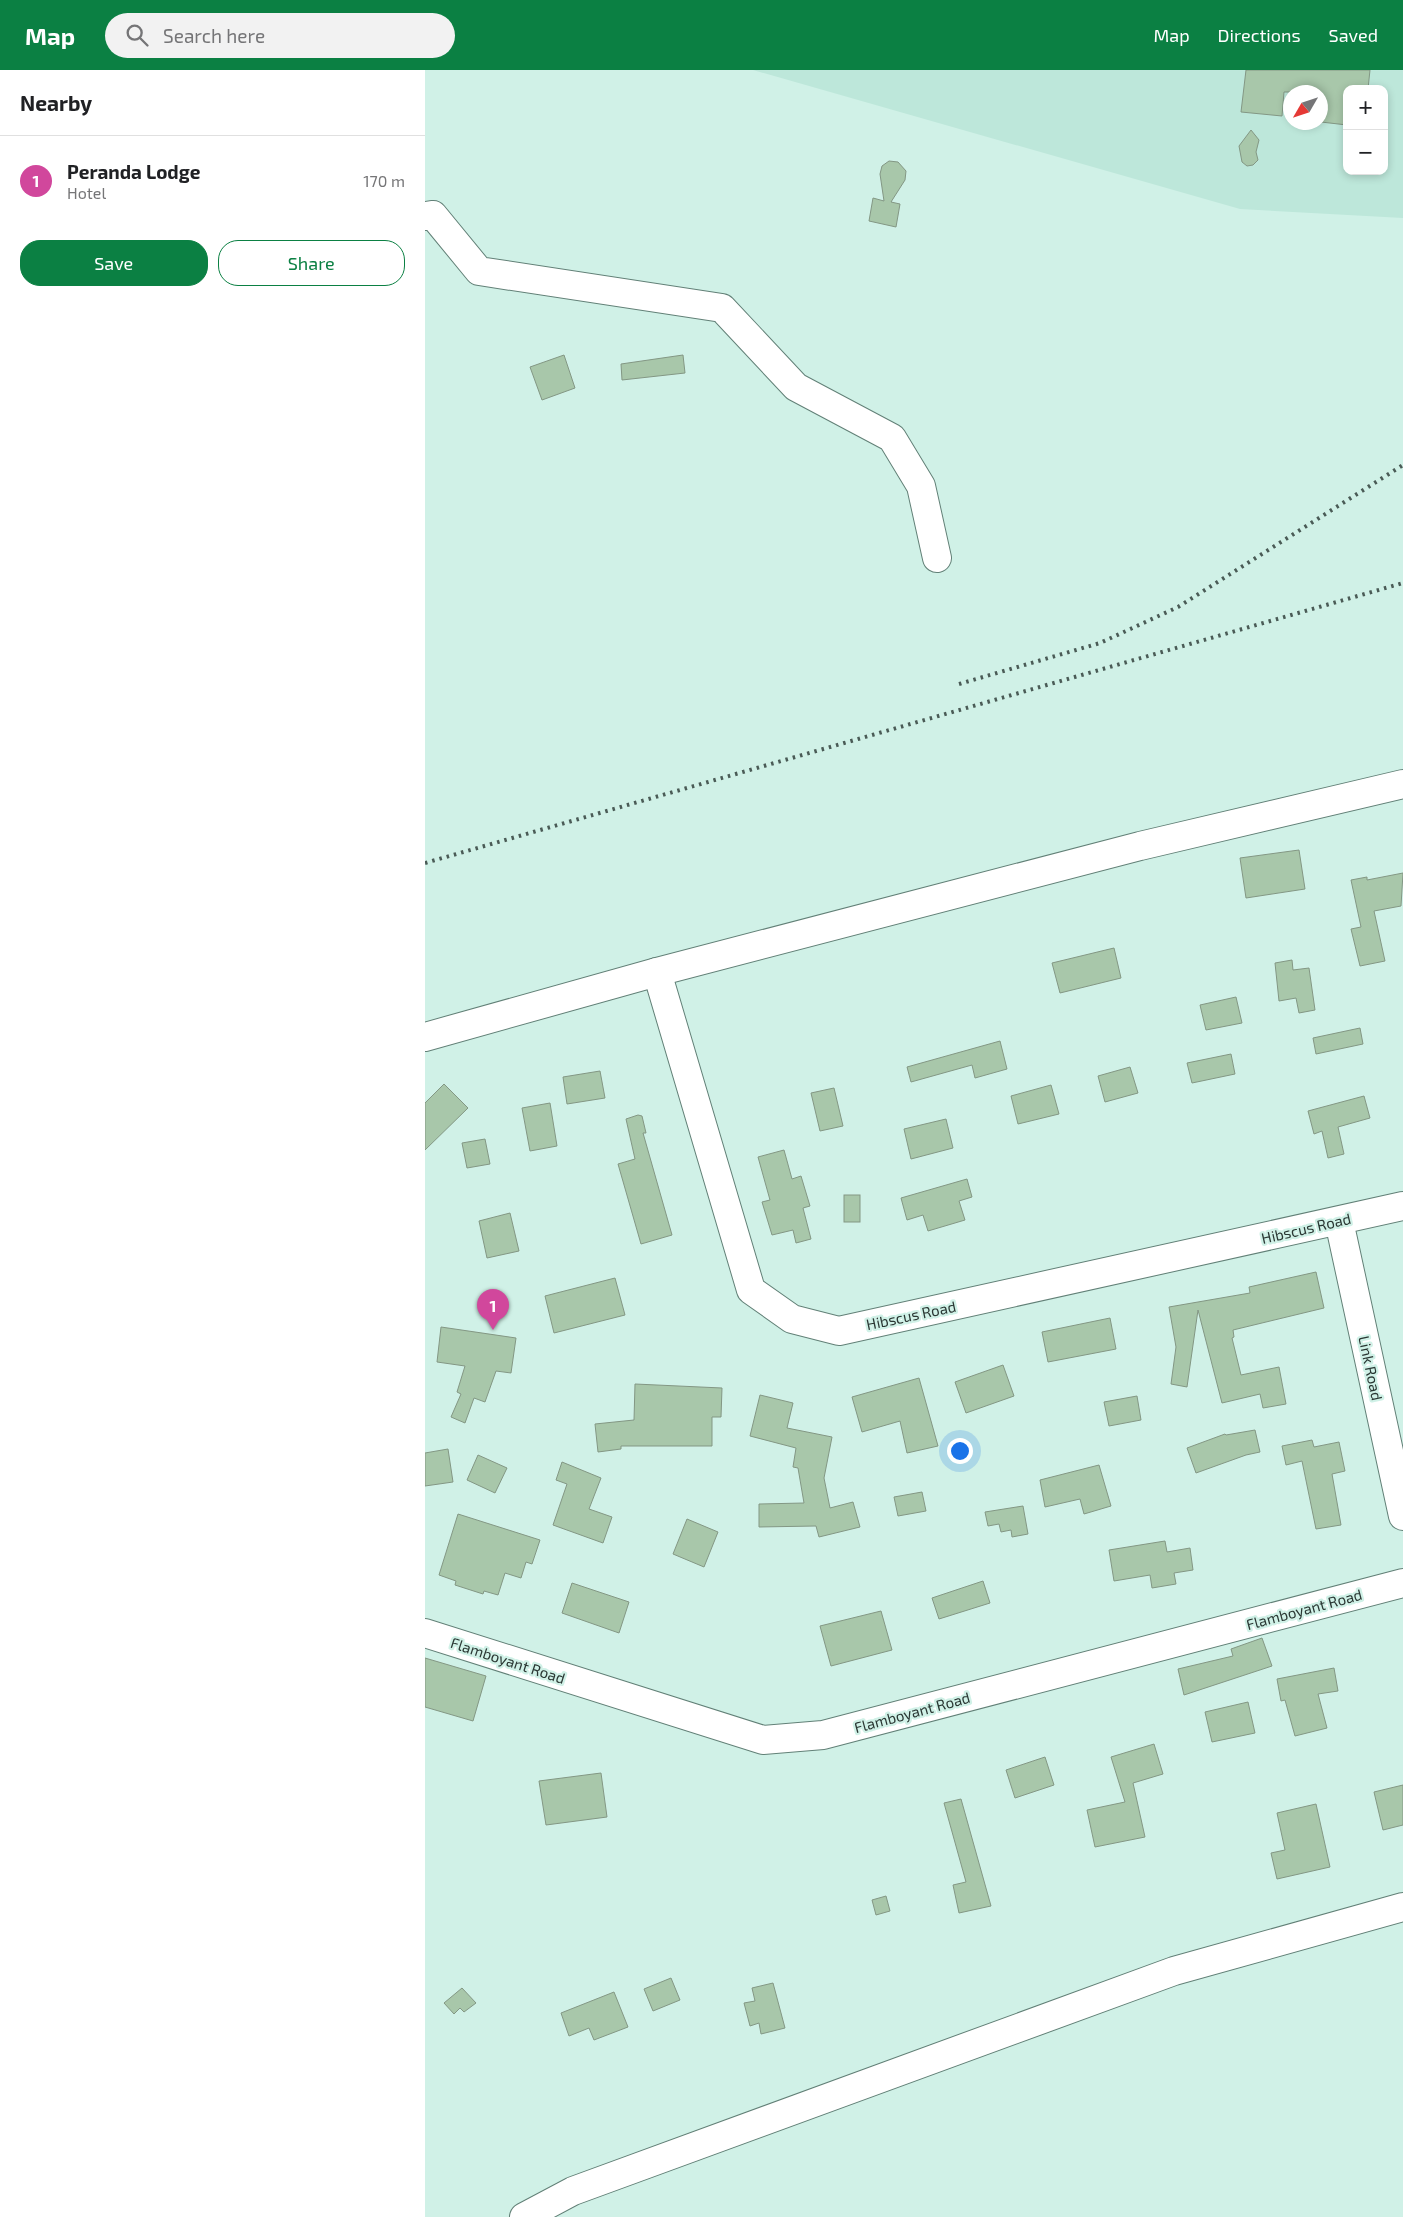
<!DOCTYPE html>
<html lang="en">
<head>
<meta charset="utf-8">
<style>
	body { margin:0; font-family:"Exo 2",sans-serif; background:#f2f2f2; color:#202124 }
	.controls { position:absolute; right:15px; top:15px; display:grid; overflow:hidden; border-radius:10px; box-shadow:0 2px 8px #0003 }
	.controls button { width:45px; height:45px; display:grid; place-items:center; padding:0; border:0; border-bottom:1px solid #e0e0e0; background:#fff; color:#202124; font:25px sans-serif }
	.compass { position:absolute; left:858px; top:15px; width:45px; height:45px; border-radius:50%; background:#fff; box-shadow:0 2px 8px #0003; rotate:231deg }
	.you { position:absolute; left:534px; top:1380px; width:18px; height:18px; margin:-12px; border:4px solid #fff; border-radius:50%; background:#1a73e8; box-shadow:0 0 0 8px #1a73e833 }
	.badge { display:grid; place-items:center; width:32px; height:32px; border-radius:50%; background:#0b8043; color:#fff; font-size:16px; font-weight:700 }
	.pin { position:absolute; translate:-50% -41px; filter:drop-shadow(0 1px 2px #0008) }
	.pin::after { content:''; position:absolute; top:26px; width:18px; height:15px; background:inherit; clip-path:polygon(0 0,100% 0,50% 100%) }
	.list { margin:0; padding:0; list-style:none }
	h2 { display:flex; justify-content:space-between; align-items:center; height:65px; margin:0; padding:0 20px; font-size:21px }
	h2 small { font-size:16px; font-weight:400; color:#757577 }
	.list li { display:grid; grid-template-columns:32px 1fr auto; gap:15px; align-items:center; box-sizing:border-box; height:90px; padding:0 20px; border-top:1px solid #e0e0e0 }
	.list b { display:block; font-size:19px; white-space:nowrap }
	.list p { margin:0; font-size:16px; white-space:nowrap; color:#757577 }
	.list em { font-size:16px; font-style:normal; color:#757577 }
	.actions { display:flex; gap:10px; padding:15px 20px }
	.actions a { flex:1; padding:11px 0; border:1px solid #0b8043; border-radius:20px; text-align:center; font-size:18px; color:#0b8043 }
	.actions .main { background:#0b8043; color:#fff }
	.icon { flex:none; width:28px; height:28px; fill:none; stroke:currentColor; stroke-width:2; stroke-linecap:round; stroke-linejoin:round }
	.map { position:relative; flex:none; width:978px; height:2147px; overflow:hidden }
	header { display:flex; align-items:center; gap:30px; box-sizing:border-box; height:70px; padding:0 25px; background:#0b8043; color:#fff }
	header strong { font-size:24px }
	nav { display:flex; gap:28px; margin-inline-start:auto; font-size:18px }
	.search { width:350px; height:45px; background:#f2f2f2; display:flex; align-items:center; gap:12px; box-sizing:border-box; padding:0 18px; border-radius:28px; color:#757577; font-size:19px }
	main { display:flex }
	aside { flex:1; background:#fff }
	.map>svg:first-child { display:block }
	.built { fill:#bde7da; fill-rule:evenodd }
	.building { fill:#a8c7aa; stroke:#839784 }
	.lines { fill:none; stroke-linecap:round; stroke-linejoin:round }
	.minor-casing { stroke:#628077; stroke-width:30 }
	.minor { stroke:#fff; stroke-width:28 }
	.rail { stroke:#4a5b56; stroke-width:4; stroke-dasharray:2.5 5; stroke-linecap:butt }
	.labels { text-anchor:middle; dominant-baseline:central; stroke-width:4.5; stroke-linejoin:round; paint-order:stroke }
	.street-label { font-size:15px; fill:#2a3733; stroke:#d0f1e7 }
</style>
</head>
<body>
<header>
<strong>Map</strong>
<div class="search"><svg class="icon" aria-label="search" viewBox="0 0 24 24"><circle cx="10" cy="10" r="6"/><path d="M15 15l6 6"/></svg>Search here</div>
<nav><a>Map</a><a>Directions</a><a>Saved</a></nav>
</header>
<main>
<aside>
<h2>Nearby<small></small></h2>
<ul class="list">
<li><span class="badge" style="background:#d1479c">1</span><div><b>Peranda Lodge</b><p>Hotel</p></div><em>170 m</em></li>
</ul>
<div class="actions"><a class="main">Save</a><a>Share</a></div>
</aside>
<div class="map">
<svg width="978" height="2147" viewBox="0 0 978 2147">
	<rect width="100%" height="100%" fill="#d0f1e7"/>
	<path class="built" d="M328 0H978V148L815 139ZM922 19H959V101H922ZM866 22H896V52H866Z"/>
	<g class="building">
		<polygon points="821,0 945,0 943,19 922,19 922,55 896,52 896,22 859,22 857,46 816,42"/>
		<polygon points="826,60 834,70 831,82 833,90 828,95 822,96 817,92 814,76"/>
		<polygon points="464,91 473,92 481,101 480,110 466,132 475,134 471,157 444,151 448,128 459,131 455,104 457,96"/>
		<polygon points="139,285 150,318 117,330 105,297"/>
		<polygon points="258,285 260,303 197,310 196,294"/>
		<polygon points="874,780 880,819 821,828 815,788"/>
		<polygon points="978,803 976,836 949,841 960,891 935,896 926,859 936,857 926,810 942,807 942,810"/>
		<polygon points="689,878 696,908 635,923 627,893"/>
		<polygon points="867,890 868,900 884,898 890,940 874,943 871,928 854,931 850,893"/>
		<polygon points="811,927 817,953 781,960 775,935"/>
		<polygon points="935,958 938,974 891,984 888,968"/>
		<polygon points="575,971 582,999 550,1008 547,995 486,1012 482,997"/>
		<polygon points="806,984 810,1004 767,1013 762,993"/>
		<polygon points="705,997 713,1023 680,1032 673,1006"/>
		<polygon points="175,1001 180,1028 142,1034 138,1007"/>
		<polygon points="19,1014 43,1038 0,1080 0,1033"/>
		<polygon points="626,1015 634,1044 593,1054 586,1026"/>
		<polygon points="409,1018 418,1056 395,1061 386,1023"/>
		<polygon points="939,1026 945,1048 913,1057 919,1084 903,1088 897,1061 889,1064 883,1041"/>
		<polygon points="125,1033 132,1076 105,1081 97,1038"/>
		<polygon points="213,1045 217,1046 221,1063 218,1063 247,1165 216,1174 193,1094 210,1089 201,1049"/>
		<polygon points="521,1049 528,1078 486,1089 479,1059"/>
		<polygon points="60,1069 65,1094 42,1098 37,1073"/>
		<polygon points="359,1080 367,1109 376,1106 385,1136 378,1138 386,1169 371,1173 368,1160 347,1165 337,1132 345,1130 333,1087"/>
		<polygon points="542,1109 547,1127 534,1131 540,1150 503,1161 498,1145 482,1150 476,1128"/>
		<rect x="419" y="1125" width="16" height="27"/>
		<polygon points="85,1143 94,1181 62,1188 54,1151"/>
		<polygon points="891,1202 899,1238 808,1260 809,1267 807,1268 816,1305 854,1297 861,1334 838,1338 835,1324 797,1333 773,1240 762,1317 746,1314 751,1277 744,1237 825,1223 824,1217"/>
		<polygon points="190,1208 200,1245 129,1263 120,1226"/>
		<polygon points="685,1248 691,1279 623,1292 617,1262"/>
		<polygon points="16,1257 91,1268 86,1303 71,1301 60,1332 49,1328 40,1353 26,1347 36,1324 32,1322 40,1296 12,1292"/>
		<polygon points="578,1295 589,1326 541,1343 530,1312"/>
		<polygon points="494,1308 513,1376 482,1383 475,1351 437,1362 427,1327"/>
		<polygon points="210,1314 297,1318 296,1347 287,1347 287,1376 196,1376 196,1379 173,1382 170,1354 209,1350"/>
		<polygon points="335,1325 368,1333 362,1358 407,1367 399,1408 405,1438 428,1432 435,1457 394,1467 391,1456 334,1457 334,1434 379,1433 373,1398 368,1397 371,1378 325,1366"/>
		<polygon points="712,1326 716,1350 684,1356 679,1332"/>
		<polygon points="830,1360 835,1382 821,1385 771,1403 762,1378 800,1364 801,1365"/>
		<polygon points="887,1370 889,1377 914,1372 920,1401 907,1404 916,1455 891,1459 877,1391 861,1395 857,1376"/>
		<polygon points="23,1379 28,1412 0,1416 0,1383"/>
		<polygon points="53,1385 82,1398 70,1423 42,1410"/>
		<polygon points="137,1392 176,1408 164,1439 187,1447 178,1473 128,1455 142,1414 131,1410"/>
		<polygon points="674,1395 686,1436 659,1444 655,1429 620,1437 615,1410"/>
		<polygon points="497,1422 501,1441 473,1446 469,1427"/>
		<polygon points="598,1436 603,1464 587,1467 586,1460 576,1462 574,1454 563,1456 560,1442"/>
		<polygon points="33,1444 115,1470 107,1494 101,1492 96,1508 80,1503 73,1525 59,1521 58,1524 30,1515 31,1511 14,1505"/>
		<polygon points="262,1449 293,1462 279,1497 248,1484"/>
		<polygon points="740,1471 742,1482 765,1478 768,1500 749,1503 751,1514 727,1518 725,1505 689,1511 684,1480"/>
		<polygon points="558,1511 565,1533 514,1549 507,1528"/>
		<polygon points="147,1513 204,1532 194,1563 137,1543"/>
		<polygon points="456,1541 467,1580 406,1596 395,1556"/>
		<polygon points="837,1568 847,1596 759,1625 753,1599 808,1586 806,1579"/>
		<polygon points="0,1588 61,1606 48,1651 0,1637"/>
		<polygon points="909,1598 913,1621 893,1624 902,1658 870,1666 860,1630 856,1631 852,1609"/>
		<polygon points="823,1632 830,1663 787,1672 780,1642"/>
		<polygon points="729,1674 738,1704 708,1713 720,1767 670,1777 662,1740 700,1732 686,1687"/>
		<polygon points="620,1687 629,1715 590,1728 581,1700"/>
		<polygon points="176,1703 182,1747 121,1755 114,1711"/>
		<polygon points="978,1715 978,1755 958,1760 949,1722"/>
		<polygon points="536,1729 566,1836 534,1843 528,1815 541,1812 519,1733"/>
		<polygon points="891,1734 905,1797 852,1809 846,1783 860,1780 852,1743"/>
		<polygon points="461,1826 465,1841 451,1845 447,1830"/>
		<polygon points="246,1908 255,1930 228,1941 219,1919"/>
		<polygon points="348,1913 360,1958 336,1964 334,1953 325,1956 319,1933 330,1931 327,1918"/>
		<polygon points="37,1918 51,1933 39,1942 35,1938 29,1944 19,1933"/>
		<polygon points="189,1922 203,1957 169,1970 164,1958 144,1966 136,1943"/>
	</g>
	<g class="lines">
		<defs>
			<g id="minor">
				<polyline points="0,146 8,145 54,201 297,238 371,317 467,368 496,416 512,488"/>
				<polyline points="232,902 326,1220 367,1249 414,1261 978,1136"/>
				<polyline points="0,967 232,902 715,776 978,714"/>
				<polyline points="914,1151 978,1446"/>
				<polyline points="0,1563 338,1670 398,1665 978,1513"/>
				<polyline points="99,2147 148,2121 749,1901 978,1837"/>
			</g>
		</defs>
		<use href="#minor" class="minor-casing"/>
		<use href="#minor" class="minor"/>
		<g class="rail">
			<polyline points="534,614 675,573 753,537 978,395"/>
			<polyline points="0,793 978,513"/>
		</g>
	</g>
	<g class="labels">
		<g class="street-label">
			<text transform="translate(881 1158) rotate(-13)">Hibscus Road</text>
			<text transform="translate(486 1245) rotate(-12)">Hibscus Road</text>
			<text transform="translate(946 1298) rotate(78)">Link Road</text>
			<text transform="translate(879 1539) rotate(-15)">Flamboyant Road</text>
			<text transform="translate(83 1590) rotate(18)">Flamboyant Road</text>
			<text transform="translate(487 1642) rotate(-15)">Flamboyant Road</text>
		</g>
	</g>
</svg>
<div class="controls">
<button>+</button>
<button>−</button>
</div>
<svg class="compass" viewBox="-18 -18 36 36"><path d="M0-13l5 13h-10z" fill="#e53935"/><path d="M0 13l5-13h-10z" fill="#757577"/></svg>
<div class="you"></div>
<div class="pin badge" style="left:68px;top:1260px;background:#d1479c">1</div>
</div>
</main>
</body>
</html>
